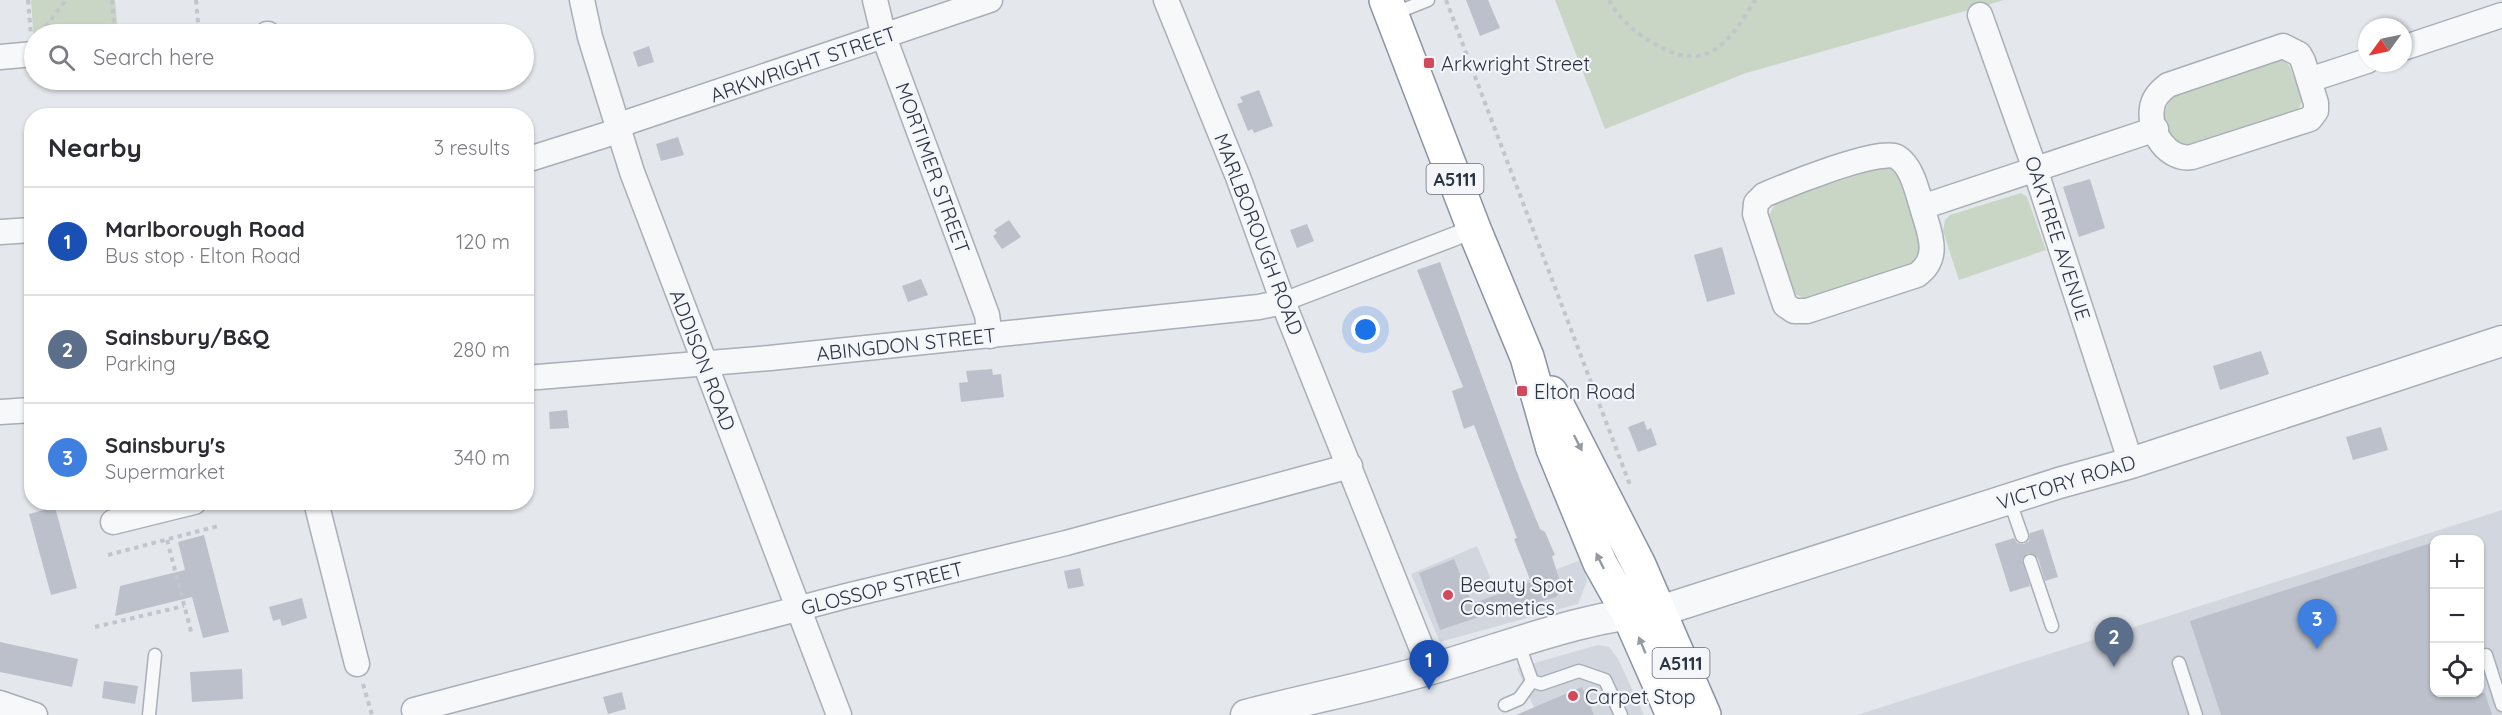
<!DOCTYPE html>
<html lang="en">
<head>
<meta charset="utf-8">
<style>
	body { margin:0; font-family:Quicksand,sans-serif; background:#f2f2f3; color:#2b2b33 }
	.controls { position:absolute; right:18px; bottom:18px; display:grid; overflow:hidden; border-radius:12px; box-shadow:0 2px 4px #0004 }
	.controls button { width:54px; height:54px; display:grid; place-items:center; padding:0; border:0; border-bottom:2px solid #e1e1e2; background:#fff; color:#2b2b33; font:30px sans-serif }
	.compass { position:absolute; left:2358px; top:18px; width:54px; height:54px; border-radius:50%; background:#fff; box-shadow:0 2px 4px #0004; rotate:237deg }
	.you { position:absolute; left:1366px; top:330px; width:21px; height:21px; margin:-15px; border:4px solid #fff; border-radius:50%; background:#1a73e8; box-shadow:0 0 0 9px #1a73e833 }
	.badge { display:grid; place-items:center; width:39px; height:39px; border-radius:50%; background:#1a73e8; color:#fff; font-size:20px; font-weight:700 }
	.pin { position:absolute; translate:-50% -50px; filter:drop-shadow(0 2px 3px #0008) }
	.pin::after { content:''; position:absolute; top:32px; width:21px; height:18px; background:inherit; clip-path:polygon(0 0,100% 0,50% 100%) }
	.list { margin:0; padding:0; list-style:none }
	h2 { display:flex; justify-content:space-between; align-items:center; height:78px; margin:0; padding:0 24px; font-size:26px }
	h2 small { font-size:20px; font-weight:400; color:#7c7c81 }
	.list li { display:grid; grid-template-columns:39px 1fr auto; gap:18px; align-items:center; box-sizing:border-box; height:108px; padding:0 24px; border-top:2px solid #e1e1e2 }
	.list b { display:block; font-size:22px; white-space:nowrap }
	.list p { margin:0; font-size:20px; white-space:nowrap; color:#7c7c81 }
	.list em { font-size:20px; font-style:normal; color:#7c7c81 }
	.icon { flex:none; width:33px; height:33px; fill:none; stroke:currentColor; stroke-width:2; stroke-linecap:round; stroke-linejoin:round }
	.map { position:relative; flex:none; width:2502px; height:715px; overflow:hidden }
	.search { position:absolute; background:#fff; box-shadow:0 2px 4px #0004; left:24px; top:24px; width:510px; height:66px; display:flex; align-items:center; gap:15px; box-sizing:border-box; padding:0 21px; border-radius:33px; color:#7c7c81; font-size:22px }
	.panel { position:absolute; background:#fff; box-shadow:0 2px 4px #0004; left:24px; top:108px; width:510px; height:402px; border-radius:24px }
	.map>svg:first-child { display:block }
	.built { fill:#d2d6de; fill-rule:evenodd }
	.green { fill:#c9d6c5 }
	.building { fill:#bbc0ca }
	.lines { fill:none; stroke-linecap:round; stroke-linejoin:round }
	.service-casing { stroke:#a9aeb7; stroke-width:15 }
	.pedestrian-casing { stroke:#a9aeb7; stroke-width:21 }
	.minor-casing { stroke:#a9aeb7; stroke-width:27 }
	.tertiary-casing { stroke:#a9aeb7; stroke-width:33 }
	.trunk-casing { stroke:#8b94a3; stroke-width:36 }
	.path { stroke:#c2c5cb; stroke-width:4; stroke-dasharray:4.5 4.5; stroke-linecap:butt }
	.service { stroke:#f7f8fa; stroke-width:12 }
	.pedestrian { stroke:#f7f8fa; stroke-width:18 }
	.minor { stroke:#f7f8fa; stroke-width:24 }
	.tertiary { stroke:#f7f8fa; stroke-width:30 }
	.trunk { stroke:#fff; stroke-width:33 }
	.oneway { fill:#959aa2 }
	.poi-dot { fill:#d1495b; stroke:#f4f6f9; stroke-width:2 }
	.labels { text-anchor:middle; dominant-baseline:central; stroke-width:4.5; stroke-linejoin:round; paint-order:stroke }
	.shield { fill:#f4f6f9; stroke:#676e7b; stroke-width:1.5 }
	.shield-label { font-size:18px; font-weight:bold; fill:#2b3445 }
	.poi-label { font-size:20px; fill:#2b3445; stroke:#f4f6f9; text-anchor:start }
	.street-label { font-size:20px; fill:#2b3445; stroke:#f4f6f9 }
</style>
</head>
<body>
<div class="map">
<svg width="2502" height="715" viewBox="0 0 2502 715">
	<rect width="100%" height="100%" fill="#e4e7ec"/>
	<g class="built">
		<path d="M2502 510V715H1857ZM2434 540H2480V692H2434Z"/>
		<polygon points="1477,546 1496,592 1581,560 1587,581 1578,604 1440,642 1411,574"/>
		<polygon points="1598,645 1609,647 1618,659 1644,715 1537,715 1517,668"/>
	</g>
	<g class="green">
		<polygon points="31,0 115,0 118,34 34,34 34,42"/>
		<polygon points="1555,0 2004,0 1746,73 1605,129"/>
		<path d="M2277 59H2283L2290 67 2302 100 2298 111 2191 147C2172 146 2168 134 2162 119L2171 97Z"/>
		<polygon points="1883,167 1892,168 1901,179 1920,242 1921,249 1915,265 1806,299 1793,293 1768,217 1777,201"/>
		<polygon points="2021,193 2027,197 2046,250 1959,280 1943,231 1945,220 1950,215"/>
	</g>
	<g class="building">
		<polygon points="1466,0 1488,0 1500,28 1480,36"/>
		<polygon points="649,46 654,62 638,67 633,52"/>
		<polygon points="1259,90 1273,126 1254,133 1252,129 1248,131 1237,104 1243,102 1240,97"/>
		<polygon points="678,137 684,155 661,161 656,144"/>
		<polygon points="2090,179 2105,228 2079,237 2063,187"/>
		<polygon points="1009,220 1021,237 1002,249 993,236 997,233 994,230"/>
		<polygon points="1307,224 1314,241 1297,248 1290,230"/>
		<polygon points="1722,247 1735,294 1707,302 1694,255"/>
		<polygon points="1440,262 1520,480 1540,529 1545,532 1555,555 1552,556 1554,563 1563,590 1556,597 1505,612 1503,609 1440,630 1419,573 1454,559 1472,604 1531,582 1514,539 1517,538 1474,425 1464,429 1452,391 1463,387 1417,270"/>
		<polygon points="921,279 928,295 908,302 902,286"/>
		<polygon points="2261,351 2269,374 2220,390 2213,366"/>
		<polygon points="992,369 993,375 1001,374 1004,397 961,402 959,383 968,382 966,371"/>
		<polygon points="567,410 569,428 550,429 549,412"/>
		<polygon points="1644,421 1647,430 1651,428 1657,445 1638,452 1628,427"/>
		<polygon points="2381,427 2388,450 2353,460 2346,437"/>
		<polygon points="55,507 77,588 51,595 29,514"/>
		<polygon points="2043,529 2058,577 2045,581 2038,558 2028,553 2022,560 2030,586 2010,592 1995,544 2014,538 2017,543 2024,544 2029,541 2030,533"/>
		<polygon points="204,535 229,632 203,638 192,597 115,616 120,586 185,570 178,542"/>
		<polygon points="2434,542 2434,693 2485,693 2492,715 2221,715 2190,621"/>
		<polygon points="1080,568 1084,586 1068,589 1064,571"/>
		<polygon points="302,598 307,618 282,626 280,619 273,621 269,607"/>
		<polygon points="0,642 78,659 72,687 0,672"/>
		<polygon points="242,669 243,699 192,702 190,672"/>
		<polygon points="104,681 138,686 135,704 102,698"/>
		<polygon points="1582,687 1594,715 1516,715"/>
		<polygon points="622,692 626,709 608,714 603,697"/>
	</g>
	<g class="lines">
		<defs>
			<g id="service">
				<polyline points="1393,14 1428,0"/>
				<polyline points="2009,499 2022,536"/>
				<polyline points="2030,561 2052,626"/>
				<polyline points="1518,642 1532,681 1541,684 1579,671 1605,680 1621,715"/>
				<polyline points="2486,655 2502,705"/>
				<polyline points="2179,663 2196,715"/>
				<polyline points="1505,705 1519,699 1532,681"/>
				<polyline points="149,715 155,655"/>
			</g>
			<polyline id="pedestrian" points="1283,302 1474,229"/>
			<g id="minor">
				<polyline points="582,0 590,37 632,172 839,715"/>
				<polyline points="875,0 884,37 987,315 990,336"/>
				<polyline points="1166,0 1238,177 1283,302 1430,669"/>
				<polyline points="1980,15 2035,169 2131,463"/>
				<polyline points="267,34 268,34"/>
				<path d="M2283 46 2299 54 2303 61 2316 103V111L2310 119 2192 157C2168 161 2148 132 2152 108 2153 98 2160 91 2168 85Z"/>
				<polyline points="2403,48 2502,15"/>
				<polyline points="0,57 34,54"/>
				<polyline points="2309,80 2367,61"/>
				<polyline points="616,126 990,0"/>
				<polyline points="526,160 618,131"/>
				<path d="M1922 207C1917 191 1912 166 1897 157 1880 147 1785 186 1764 195L1756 203 1755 214 1785 305 1794 311H1807L1917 275C1942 257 1929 232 1922 207L2156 129"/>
				<polyline points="0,232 32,230"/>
				<polyline points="526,378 770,358 1259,307 1283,302"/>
				<polyline points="0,412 32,410"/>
				<polyline points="316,502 357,664"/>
				<polyline points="113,522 194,502"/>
				<polyline points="0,703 35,715"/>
				<polyline points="414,710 846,596 1066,543 1350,466"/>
			</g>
			<path id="tertiary" d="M1246 715C1307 699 1370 687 1431 669 1505 648 1584 615 1660 611L2059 483 2131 463 2502 341"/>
			<g id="trunk">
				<polyline points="1386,0 1474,229 1527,357 1553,449 1600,563 1628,613 1673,715"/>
				<polyline points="1551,393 1639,565 1704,715"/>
			</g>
		</defs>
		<use href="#service" class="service-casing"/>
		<use href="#pedestrian" class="pedestrian-casing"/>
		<use href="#minor" class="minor-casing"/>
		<use href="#tertiary" class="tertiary-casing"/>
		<use href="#trunk" class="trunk-casing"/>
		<g class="path">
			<polyline points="28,0 31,35"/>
			<polyline points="112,0 115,34"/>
			<polyline points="196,0 199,34"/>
			<polyline points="1446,0 1630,485"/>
			<path d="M1609 0C1618 18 1634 31 1651 42 1704 75 1727 47 1755 0"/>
			<polyline points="40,34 66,0"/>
			<polyline points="167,540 192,635"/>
			<polyline points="108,555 218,526"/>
			<polyline points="95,627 184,606"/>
			<polyline points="363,684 372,715"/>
		</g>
		<use href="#service" class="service"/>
		<use href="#pedestrian" class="pedestrian"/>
		<use href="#minor" class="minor"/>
		<use href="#tertiary" class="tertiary"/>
		<use href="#trunk" class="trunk"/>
	</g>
	<defs><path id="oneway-solid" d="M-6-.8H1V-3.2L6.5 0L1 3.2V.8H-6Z" transform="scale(1.5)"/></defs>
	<g class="oneway">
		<use href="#oneway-solid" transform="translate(1578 443) rotate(63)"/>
		<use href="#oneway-solid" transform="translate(1600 561) rotate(-116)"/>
		<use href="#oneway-solid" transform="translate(1642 645) rotate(-113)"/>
	</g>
	<g class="poi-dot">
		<rect x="1423" y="57" width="12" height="12" rx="3"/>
		<rect x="1516" y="385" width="12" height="12" rx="3"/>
		<circle cx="1448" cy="595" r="6"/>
		<circle cx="1573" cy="696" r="6"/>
	</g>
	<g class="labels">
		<g class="shield">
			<rect x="1426.5" y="164" width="57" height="30" rx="4.5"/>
			<rect x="1652.5" y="648" width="57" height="30" rx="4.5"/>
		</g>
		<g class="shield-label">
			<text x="1455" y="179">A5111</text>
			<text x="1681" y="663">A5111</text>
		</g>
		<g class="poi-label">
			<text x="1441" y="63">Arkwright Street</text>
			<text x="1534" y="391">Elton Road</text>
			<text x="1460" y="584">Beauty Spot<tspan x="1460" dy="23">Cosmetics</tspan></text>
			<text x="1585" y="696">Carpet Stop</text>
		</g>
		<g class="street-label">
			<text transform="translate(803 64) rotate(-19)">ARKWRIGHT STREET</text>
			<text transform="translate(933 168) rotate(70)">MORTIMER STREET</text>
			<text transform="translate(1259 234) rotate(69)">MARLBOROUGH ROAD</text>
			<text transform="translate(2058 238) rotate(72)">OAKTREE AVENUE</text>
			<text transform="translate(906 344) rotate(-6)">ABINGDON STREET</text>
			<text transform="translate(703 360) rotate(69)">ADDISON ROAD</text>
			<text transform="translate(2066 482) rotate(-17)">VICTORY ROAD</text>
			<text transform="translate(882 588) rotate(-14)">GLOSSOP STREET</text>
		</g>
	</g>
</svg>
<div class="controls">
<button>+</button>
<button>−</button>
<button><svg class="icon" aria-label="locate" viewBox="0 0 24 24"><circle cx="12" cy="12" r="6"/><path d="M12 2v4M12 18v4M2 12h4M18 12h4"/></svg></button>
</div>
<svg class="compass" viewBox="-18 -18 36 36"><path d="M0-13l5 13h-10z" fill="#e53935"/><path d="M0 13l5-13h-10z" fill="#7c7c81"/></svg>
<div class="you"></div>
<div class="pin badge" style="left:1429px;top:690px;background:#1a4fb4">1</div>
<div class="pin badge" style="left:2114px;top:667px;background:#5c6f8a">2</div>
<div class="pin badge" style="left:2317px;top:649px;background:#3f7fe0">3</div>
<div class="search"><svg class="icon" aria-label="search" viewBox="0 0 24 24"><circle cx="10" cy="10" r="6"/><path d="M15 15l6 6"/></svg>Search here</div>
<section class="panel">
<h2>Nearby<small>3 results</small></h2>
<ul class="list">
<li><span class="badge" style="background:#1a4fb4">1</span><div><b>Marlborough Road</b><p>Bus stop · Elton Road</p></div><em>120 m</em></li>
<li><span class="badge" style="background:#5c6f8a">2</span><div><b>Sainsbury/B&amp;Q</b><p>Parking</p></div><em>280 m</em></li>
<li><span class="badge" style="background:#3f7fe0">3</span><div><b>Sainsbury's</b><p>Supermarket</p></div><em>340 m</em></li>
</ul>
</section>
</div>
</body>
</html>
